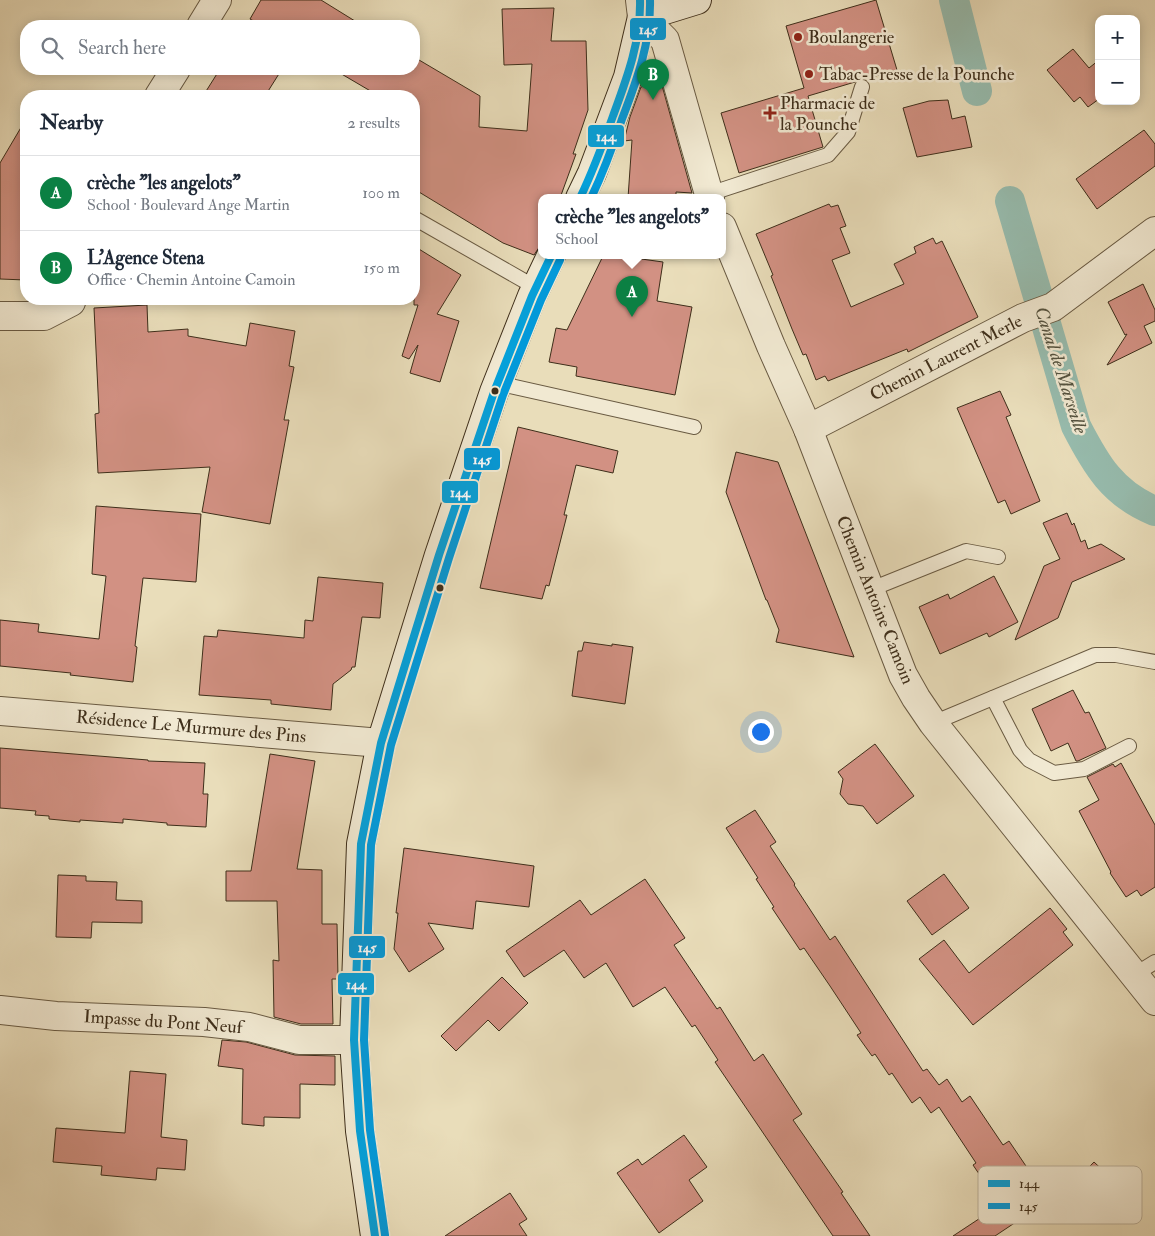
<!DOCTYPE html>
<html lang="en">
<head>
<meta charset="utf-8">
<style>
	body { margin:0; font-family:"IM FELL Double Pica",serif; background:#f2f2f3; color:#1f2937 }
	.controls { position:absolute; right:15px; top:15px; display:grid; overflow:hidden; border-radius:10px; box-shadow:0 2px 12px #0003 }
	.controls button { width:45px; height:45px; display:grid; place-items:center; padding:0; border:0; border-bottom:1px solid #e0e1e3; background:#fff; color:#1f2937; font:25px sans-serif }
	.you { position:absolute; left:760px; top:731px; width:18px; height:18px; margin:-12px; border:4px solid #fff; border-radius:50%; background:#1a73e8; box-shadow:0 0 0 8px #1a73e833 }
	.badge { display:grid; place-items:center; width:32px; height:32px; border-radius:50%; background:#0b8043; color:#fff; font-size:16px; font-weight:700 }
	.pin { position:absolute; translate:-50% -41px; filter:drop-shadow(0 1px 2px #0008) }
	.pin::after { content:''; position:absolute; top:26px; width:18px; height:15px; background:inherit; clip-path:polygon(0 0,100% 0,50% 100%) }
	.popup { position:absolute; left:538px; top:194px; width:188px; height:65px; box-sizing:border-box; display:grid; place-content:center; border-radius:10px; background:#fff; filter:drop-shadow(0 1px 4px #0005); font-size:16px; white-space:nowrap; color:#747a83 }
	.popup b { font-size:19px; color:#1f2937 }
	.popup::after { content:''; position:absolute; left:50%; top:100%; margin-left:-10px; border:10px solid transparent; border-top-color:#fff }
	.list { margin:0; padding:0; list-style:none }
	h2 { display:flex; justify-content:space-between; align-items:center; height:65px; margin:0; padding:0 20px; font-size:21px }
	h2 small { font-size:16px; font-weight:400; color:#747a83 }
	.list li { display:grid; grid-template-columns:32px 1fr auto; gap:15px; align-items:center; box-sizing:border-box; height:75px; padding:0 20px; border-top:1px solid #e0e1e3 }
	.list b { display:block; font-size:19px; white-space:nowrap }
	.list p { margin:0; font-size:16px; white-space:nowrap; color:#747a83 }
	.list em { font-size:16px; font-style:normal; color:#747a83 }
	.icon { flex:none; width:28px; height:28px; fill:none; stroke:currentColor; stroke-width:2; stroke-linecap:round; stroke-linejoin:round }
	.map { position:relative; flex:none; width:1155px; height:1236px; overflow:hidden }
	.search { position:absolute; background:#fff; box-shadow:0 2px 12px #0003; left:20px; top:20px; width:400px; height:55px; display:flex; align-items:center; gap:12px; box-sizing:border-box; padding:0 18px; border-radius:20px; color:#747a83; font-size:19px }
	.panel { position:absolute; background:#fff; box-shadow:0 2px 12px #0003; left:20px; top:90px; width:400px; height:215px; border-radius:20px }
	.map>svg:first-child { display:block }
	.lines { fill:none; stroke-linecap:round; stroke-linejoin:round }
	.canal { stroke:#97bcae; stroke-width:30 }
	.building { fill:#d29183; stroke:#3e2e1a }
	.lane-casing { stroke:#695a42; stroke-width:16 }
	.street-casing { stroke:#695a42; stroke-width:30 }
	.secondary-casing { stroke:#3e2e1a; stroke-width:30 }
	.lane { stroke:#f1e9d2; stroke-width:14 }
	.street { stroke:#f1e9d2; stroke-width:28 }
	.secondary { stroke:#f1e9d2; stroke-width:28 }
	.bus-1-casing { stroke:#f1e9d2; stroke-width:11 }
	.bus-2-casing { stroke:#f1e9d2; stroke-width:11 }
	.bus-1 { stroke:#06a0d9; stroke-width:8 }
	.bus-2 { stroke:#0399d9; stroke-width:8 }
	.poi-dot { fill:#8f2418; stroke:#f1e9d2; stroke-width:2 }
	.bus-dot { fill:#3e2e1a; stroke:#f1e9d2; stroke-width:2 }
	.labels { text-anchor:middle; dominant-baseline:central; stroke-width:5; stroke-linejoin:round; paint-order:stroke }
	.poi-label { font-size:18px; fill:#3e2e1a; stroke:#f1e9d2; text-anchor:start }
	.street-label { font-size:18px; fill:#3e2e1a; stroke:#f1e9d2 }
	.water-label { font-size:19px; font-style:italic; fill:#54523f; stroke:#f1e9d2 }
	.key { fill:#f1e9d2; stroke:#bbb19b; stroke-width:1 }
	.key-label { font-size:14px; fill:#3e2e1a }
	.line-badge { stroke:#f1e9d2; stroke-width:2 }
	.badge-label { font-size:14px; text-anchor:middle; font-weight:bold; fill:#fff }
</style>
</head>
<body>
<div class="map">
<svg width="1155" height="1236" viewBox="0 0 1155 1236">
	<rect width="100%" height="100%" fill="#e9ddba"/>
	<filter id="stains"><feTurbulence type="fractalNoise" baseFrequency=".004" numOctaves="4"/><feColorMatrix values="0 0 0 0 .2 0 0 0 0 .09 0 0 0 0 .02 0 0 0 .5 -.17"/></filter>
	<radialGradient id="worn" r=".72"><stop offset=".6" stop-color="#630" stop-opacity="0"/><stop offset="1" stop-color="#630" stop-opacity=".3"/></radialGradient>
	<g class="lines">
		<g class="canal">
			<polyline points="954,0 977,91"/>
			<path d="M1010 201 1076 426C1096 465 1113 494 1155 511"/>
		</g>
	</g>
	<g class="building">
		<polygon points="261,0 321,0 363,26 263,26 250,19"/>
		<polygon points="876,0 897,70 865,79 860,79 855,82 808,96 823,147 739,173 721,113 804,88 786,26"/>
		<polygon points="554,8 551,41 586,41 588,110 573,154 576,154 560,198 542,198 542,243 534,255 503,243 414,189 414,96 379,96 333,69 414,69 414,57 480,96 479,127 527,131 532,64 504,65 502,9"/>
		<polygon points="1073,49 1089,68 1099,60 1099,99 1088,107 1080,97 1074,102 1047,70"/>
		<polygon points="220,69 282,69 265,96 203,96"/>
		<polygon points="661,82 692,193 676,192 676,198 628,198 632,140 624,141 630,117 641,87"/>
		<polygon points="948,100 952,119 965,116 972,147 917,157 903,108 929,101"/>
		<polygon points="26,119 26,280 0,279 0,163"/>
		<polygon points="1144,130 1155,144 1155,166 1097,209 1076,179"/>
		<polygon points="829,204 831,207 838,205 846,226 840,228 850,253 832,260 851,307 904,284 894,264 916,253 914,247 933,238 936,244 942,241 978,317 908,352 907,349 828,381 825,376 816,380 806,354 803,355 792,329 771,276 773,275 756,234"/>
		<polygon points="414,246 461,275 437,314 459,321 440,382 410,373 418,345 409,359 402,356 418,305 414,305"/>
		<polygon points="603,256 620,256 663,262 657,301 692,307 675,395 576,376 577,367 549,362 556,328 567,330"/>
		<polygon points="1143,284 1155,310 1155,321 1144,326 1152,343 1107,365 1127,334 1125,335 1108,302"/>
		<polygon points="147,305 148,332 188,329 188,336 246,346 250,323 295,331 289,366 294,367 284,420 289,420 270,524 202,512 210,467 98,473 95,414 99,413 94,308"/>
		<polygon points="1000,391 1011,415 1006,417 1040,501 1011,514 1005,500 998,503 957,408"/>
		<polygon points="518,427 618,451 613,473 576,465 564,515 567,515 549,586 546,585 542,599 480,588"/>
		<polygon points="736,452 778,462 854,657 776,642 779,630 767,600 766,600 726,492"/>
		<polygon points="96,506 201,514 196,582 143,578 135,646 137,647 133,682 70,675 71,673 0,666 0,620 39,624 38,632 99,639 106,576 92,574"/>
		<polygon points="1067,513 1072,525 1074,523 1081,542 1085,540 1088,549 1101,544 1125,559 1072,582 1058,618 1015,640 1044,566 1060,559 1043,523"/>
		<polygon points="994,576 1018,622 989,637 987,633 940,654 919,607 948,594 950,599"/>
		<polygon points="318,577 383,583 380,618 362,617 355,667 352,667 351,670 333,684 331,710 271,704 271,700 199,695 204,636 217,637 218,630 304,638 305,620 313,621"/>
		<polygon points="584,642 612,646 612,644 633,647 625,704 572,696 578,651 582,651"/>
		<polygon points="1073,690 1085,713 1089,712 1106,748 1078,761 1076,761 1068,743 1051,751 1032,709"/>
		<polygon points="875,744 914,796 877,824 863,806 848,804 840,794 843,779 838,772"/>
		<polygon points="0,748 148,760 148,761 205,763 203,794 208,794 206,827 167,825 167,823 123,819 123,823 80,820 80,822 49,819 49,816 35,815 36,811 0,808"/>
		<polygon points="270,754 315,761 297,869 322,870 322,924 337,924 338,979 332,979 333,1024 301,1024 274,1017 273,960 279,961 277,901 226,901 226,871 251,871"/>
		<polygon points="1121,763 1155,825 1155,887 1141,896 1137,890 1126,897 1110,873 1111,872 1079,811 1099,800 1087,777 1113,764 1115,767"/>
		<polygon points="755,810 776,842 770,846 795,884 794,885 830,940 835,936 923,1071 927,1069 939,1085 947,1079 962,1102 970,1096 1003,1145 1009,1141 1049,1200 995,1236 953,1236 1000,1205 973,1165 976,1163 939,1107 931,1113 920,1097 912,1103 892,1073 889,1075 875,1054 872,1056 857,1035 861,1033 830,986 804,948 800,950 772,908 774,907 756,879 758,878 726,828"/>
		<polygon points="404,848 534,866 529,907 476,901 473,929 428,923 444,949 409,972 394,949 398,913 396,913"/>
		<polygon points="944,874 969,908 932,935 907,901"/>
		<polygon points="58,875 86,876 86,881 117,882 116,900 142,901 142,923 92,922 91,938 56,937"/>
		<polygon points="645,879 685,938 674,945 717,1009 720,1007 754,1061 763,1054 802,1114 793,1120 843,1192 841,1193 870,1236 833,1236 715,1062 718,1060 695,1025 692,1027 665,987 633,1007 606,963 584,978 564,950 524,977 506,951 580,900 591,915"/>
		<polygon points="1050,908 1067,929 1063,932 1073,945 973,1025 919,959 944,940 969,973"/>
		<polygon points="502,977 528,1003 499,1031 488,1020 456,1051 441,1036"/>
		<polygon points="222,1040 246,1042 295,1055 335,1056 335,1085 300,1084 300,1118 264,1117 264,1126 242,1124 243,1069 218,1066"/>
		<polygon points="130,1071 166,1074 161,1137 187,1140 185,1170 157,1168 156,1180 101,1175 102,1166 53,1162 56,1128 125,1133"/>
		<polygon points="684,1135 707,1167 689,1180 703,1201 659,1233 617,1173 638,1159 642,1165"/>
		<polygon points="1094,1162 1111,1178 1086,1209 1065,1192"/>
		<polygon points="510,1193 527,1219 519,1224 527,1236 445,1236"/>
	</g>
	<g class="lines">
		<defs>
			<g id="lane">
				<polyline points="709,194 828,155 848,132 862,87"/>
				<polyline points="414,218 535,287"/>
				<polyline points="497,383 694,427"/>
				<polyline points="869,590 966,551 998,557"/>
				<polyline points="993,698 1020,750 1029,760 1054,773 1084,769 1129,746"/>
				<polyline points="933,723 1095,655 1116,655 1155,662"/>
				<polyline points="1134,975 1155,962"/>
			</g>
			<g id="street">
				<polyline points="640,0 642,17 665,40 710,198"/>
				<polyline points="201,26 217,0"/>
				<polyline points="159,96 176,69"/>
				<polyline points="722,227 771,346 808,429 903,675 916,698 933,723 1155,1001"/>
				<polyline points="0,316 44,316 71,302 72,299"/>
				<polyline points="808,429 1023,318 1053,307 1155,231"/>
				<polyline points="0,711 381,743"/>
				<polyline points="0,1010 56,1016 204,1022 249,1027 299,1040 354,1040"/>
			</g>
			<g id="secondary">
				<polyline points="580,198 592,173 628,77 642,17 697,0"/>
				<polyline points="375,1236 360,1131 354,1040 361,844 381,743 439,555 494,392 532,296 551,256"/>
			</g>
		</defs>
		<use href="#lane" class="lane-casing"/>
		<use href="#street" class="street-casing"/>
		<use href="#secondary" class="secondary-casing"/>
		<use href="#lane" class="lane"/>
		<use href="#street" class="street"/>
		<use href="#secondary" class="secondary"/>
		<defs>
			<g id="bus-1">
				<path d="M580 198C593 171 603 144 613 116 627 78 641 41 640 0"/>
				<polyline points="375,1236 360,1131 354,1040 361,844 381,743 439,555 494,392 532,296 551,256"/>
			</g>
			<g id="bus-2">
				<path d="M591 198C603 173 613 146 622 119 637 80 651 42 650 0"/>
				<polyline points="385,1235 370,1130 364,1040 371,845 391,745 449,558 503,395 541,300 560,260"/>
			</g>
		</defs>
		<use href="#bus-1" class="bus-1-casing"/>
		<use href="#bus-2" class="bus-2-casing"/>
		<use href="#bus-1" class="bus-1"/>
		<use href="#bus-2" class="bus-2"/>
	</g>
	<g class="poi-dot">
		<circle cx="798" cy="37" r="5"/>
		<circle cx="809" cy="74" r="5"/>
		<path d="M767.5 105.5h5v5h5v5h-5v5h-5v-5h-5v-5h5z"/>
	</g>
	<g class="bus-dot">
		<circle cx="495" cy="391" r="4.5"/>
		<circle cx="440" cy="588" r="4.5"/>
	</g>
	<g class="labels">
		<g class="poi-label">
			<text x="808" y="37">Boulangerie</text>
			<text x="819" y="74">Tabac-Presse de la Pounche</text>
			<text x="780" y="103">Pharmacie de<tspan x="780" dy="21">la Pounche</tspan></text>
		</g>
		<g class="street-label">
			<text transform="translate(946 358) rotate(-27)">Chemin Laurent Merle</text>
			<text transform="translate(875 600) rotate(68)">Chemin Antoine Camoin</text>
			<text transform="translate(191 727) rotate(5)">Résidence Le Murmure des Pins</text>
			<text transform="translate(163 1022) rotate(4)">Impasse du Pont Neuf</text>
		</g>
		<g class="water-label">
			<text transform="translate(1061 370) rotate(72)">Canal de Marseille</text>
		</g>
	</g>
	<rect x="978" y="1166" width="164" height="58" rx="8" class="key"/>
	<rect x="988" y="1180" width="22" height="7" fill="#06a0d9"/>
	<rect x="988" y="1203" width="22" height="6" fill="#0399d9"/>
	<g class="key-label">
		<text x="1019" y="1188">144</text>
		<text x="1019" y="1211">145</text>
	</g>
	<g class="line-badge">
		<rect x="629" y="17" width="38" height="24" rx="5" fill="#0399d9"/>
		<rect x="587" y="124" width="38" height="24" rx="5" fill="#06a0d9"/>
		<rect x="463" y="447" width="38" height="24" rx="5" fill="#0399d9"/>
		<rect x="441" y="480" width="38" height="24" rx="5" fill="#06a0d9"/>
		<rect x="348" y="935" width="38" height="24" rx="5" fill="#0399d9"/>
		<rect x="337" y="972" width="38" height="24" rx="5" fill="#06a0d9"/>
	</g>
	<g class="badge-label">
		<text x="648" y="34">145</text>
		<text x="606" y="141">144</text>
		<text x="482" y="464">145</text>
		<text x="460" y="497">144</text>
		<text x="367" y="952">145</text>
		<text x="356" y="989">144</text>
	</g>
	<rect width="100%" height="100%" filter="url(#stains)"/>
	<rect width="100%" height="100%" fill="url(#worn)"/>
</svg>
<div class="controls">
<button>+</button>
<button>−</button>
</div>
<div class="you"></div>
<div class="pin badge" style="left:632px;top:317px">A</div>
<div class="popup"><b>crèche &quot;les angelots&quot;</b>School</div>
<div class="pin badge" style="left:653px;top:100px">B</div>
<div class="search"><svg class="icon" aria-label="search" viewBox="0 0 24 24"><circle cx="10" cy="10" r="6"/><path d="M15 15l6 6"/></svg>Search here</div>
<section class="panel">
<h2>Nearby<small>2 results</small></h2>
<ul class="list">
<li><span class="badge">A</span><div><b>crèche &quot;les angelots&quot;</b><p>School · Boulevard Ange Martin</p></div><em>100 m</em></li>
<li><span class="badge">B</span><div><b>L'Agence Stena</b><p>Office · Chemin Antoine Camoin</p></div><em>150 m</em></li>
</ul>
</section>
</div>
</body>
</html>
